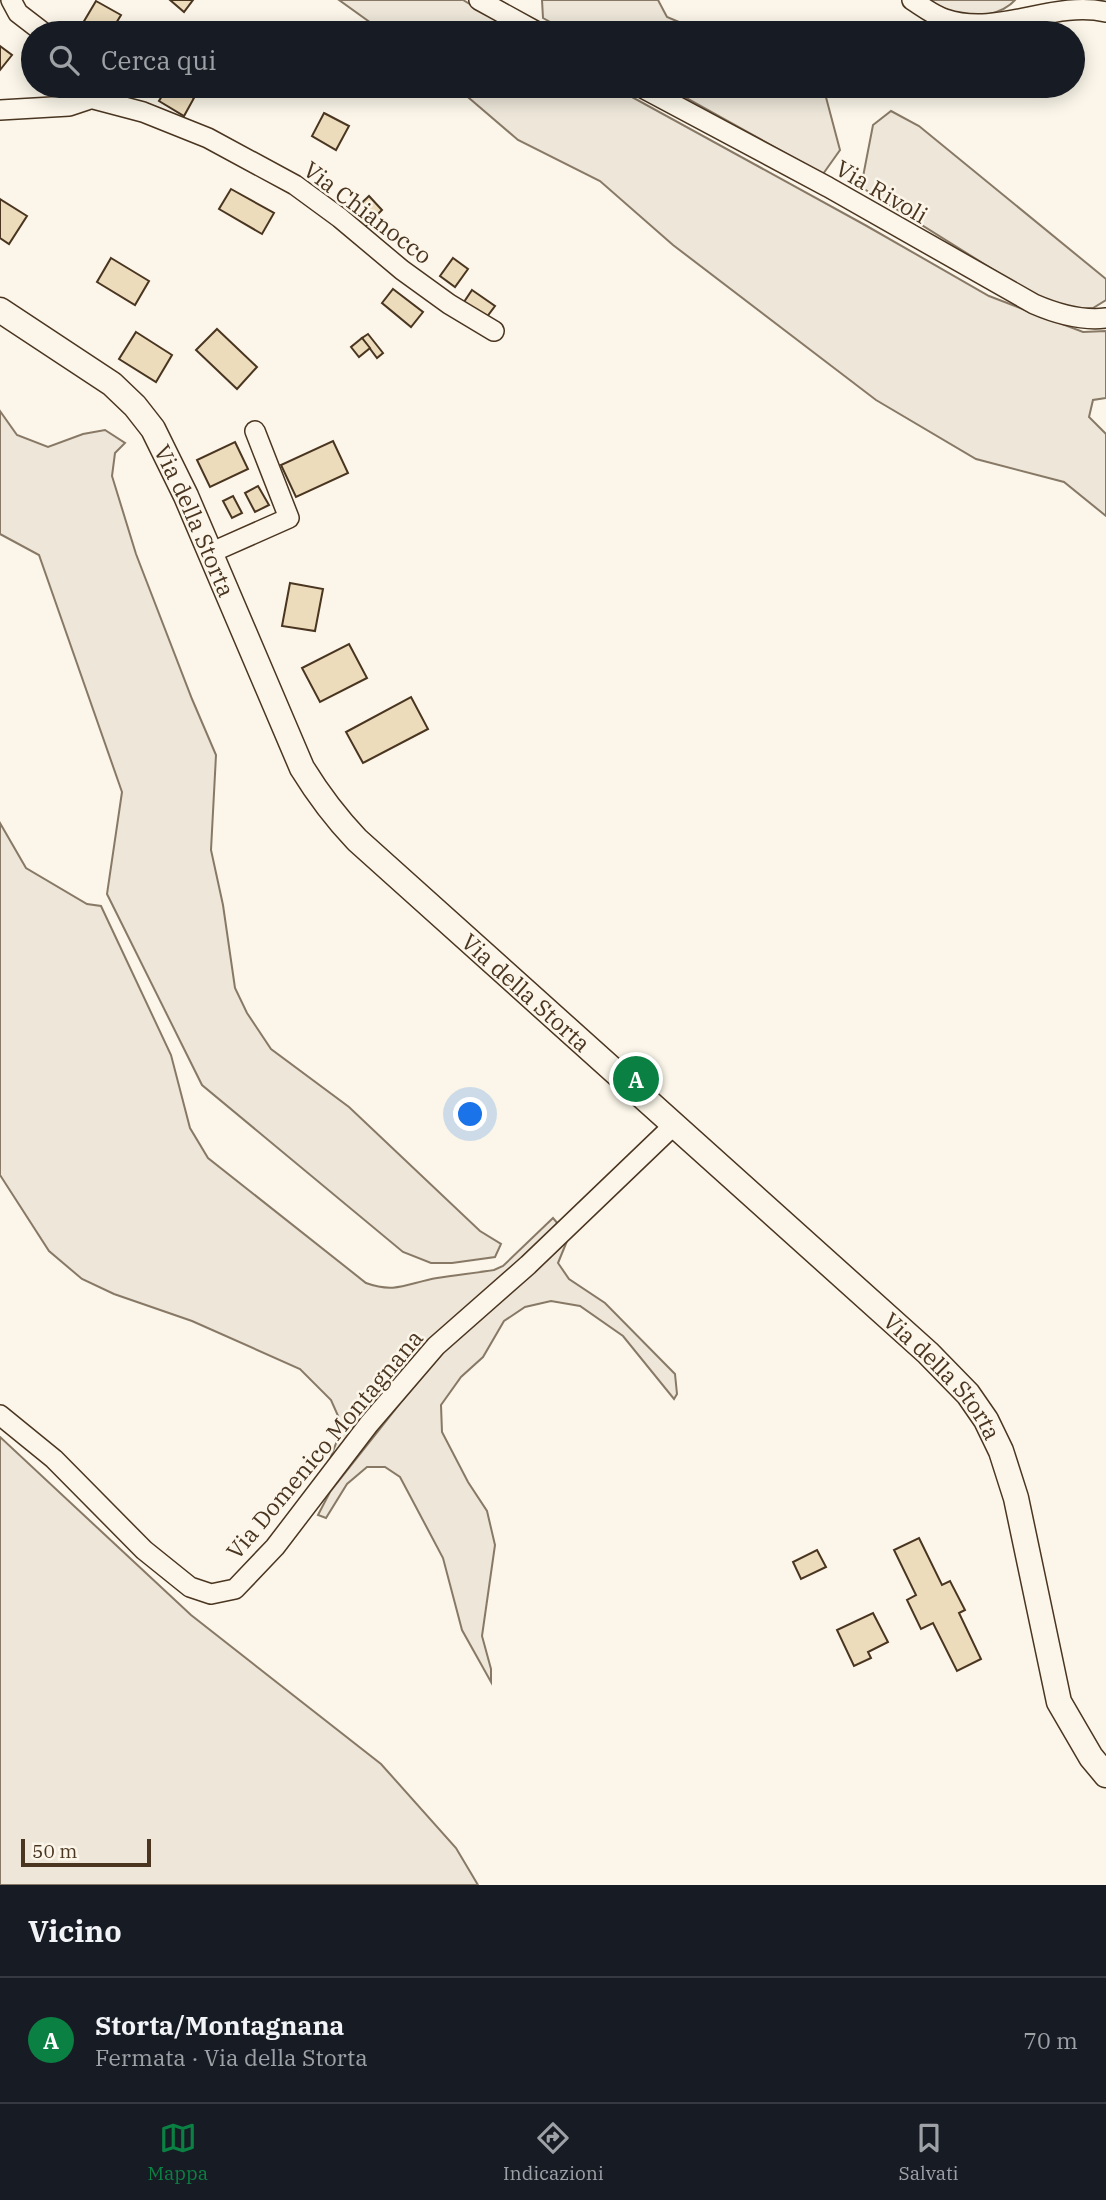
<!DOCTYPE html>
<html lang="it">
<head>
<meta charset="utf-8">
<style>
	body { margin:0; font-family:"IBM Plex Serif",serif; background:#20242c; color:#f1f3f6 }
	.scale { position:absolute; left:21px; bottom:18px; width:130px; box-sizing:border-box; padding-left:7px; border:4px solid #4a3520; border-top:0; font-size:19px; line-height:24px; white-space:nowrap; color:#4a3520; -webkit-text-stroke:5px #fbf6e9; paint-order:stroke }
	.you { position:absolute; left:471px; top:1115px; width:24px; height:24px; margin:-18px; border:5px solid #fff; border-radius:50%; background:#1a73e8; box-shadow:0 0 0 10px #1a73e833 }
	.badge { display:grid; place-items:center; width:46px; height:46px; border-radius:50%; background:#0b8043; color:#fff; font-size:23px; font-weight:700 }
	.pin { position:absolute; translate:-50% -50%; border:4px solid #fff; box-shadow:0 2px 7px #0006 }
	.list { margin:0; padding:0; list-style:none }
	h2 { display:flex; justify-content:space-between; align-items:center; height:91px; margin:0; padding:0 28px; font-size:30px }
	h2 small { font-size:23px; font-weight:400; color:#9ea1a6 }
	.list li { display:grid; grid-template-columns:46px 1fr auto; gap:21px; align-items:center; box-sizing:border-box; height:126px; padding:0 28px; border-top:2px solid #363941 }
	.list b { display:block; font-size:26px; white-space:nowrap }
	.list p { margin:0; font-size:23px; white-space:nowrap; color:#9ea1a6 }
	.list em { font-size:23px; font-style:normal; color:#9ea1a6 }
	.icon { flex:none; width:38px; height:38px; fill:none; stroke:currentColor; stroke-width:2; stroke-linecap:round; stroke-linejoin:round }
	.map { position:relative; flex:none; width:1106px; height:1885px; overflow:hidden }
	.search { position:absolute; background:#171b24; box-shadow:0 4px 18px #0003; left:21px; right:21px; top:21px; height:77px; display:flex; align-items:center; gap:18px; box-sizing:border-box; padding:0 24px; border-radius:38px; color:#9ea1a6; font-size:26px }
	.sheet { height:217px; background:#171b24 }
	nav { display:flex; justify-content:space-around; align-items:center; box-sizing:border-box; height:98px; border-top:2px solid #363941; background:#171b24; font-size:19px; color:#9ea1a6 }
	nav a { display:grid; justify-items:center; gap:4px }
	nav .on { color:#0b8043 }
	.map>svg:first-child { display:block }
	.green { fill:#ede6d9; stroke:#887966; stroke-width:2 }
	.building { fill:#ecdcbc; stroke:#4a3520; stroke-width:2 }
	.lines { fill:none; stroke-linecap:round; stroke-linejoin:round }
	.minor-casing { stroke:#4a3520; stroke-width:22 }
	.major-casing { stroke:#4a3520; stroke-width:27 }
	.minor { stroke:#fbf6e9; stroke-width:19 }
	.major { stroke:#fbf6e9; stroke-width:24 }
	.labels { text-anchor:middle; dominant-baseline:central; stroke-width:5; stroke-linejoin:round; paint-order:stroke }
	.street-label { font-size:23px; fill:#4a3520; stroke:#fbf6e9 }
</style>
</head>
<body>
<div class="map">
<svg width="1106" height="1885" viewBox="0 0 1106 1885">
	<rect width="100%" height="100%" fill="#fbf6e9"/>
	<g class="green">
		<polygon points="339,0 463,0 518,33 385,33"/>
		<polygon points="542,0 658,0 667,17 705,33 570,33 543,18"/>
		<path d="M920 0H1015C1003 14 975 19 957 16 945 15 931 5 920 0Z"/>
		<polygon points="455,86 612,86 865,225 989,296 1083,332 1106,331 1106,398 1093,400 1089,417 1106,434 1106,516 1064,482 976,459 876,400 673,245 600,181 518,140"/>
		<polygon points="665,86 823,86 840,150 823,174"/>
		<polygon points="891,111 919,126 1106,279 1106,300 1093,308 1070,310 1032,294 861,187 873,125"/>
		<polygon points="0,411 17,435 48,447 83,434 105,430 125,443 115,453 112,476 136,554 192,699 216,755 211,850 223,905 235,988 247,1013 271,1049 349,1107 480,1231 501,1244 495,1257 452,1263 431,1263 403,1252 202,1085 107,894 122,792 39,555 0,534"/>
		<path d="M0 823 26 868 87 904 101 906 171 1055 190 1128 208 1158 366 1283C396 1294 408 1283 437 1278 456 1275 475 1273 494 1270L503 1266 553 1218 559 1225 404 1374 388 1381 375 1408 330 1459 338 1438 339 1418 331 1400 300 1369 192 1321 114 1294 82 1279 49 1251 0 1175Z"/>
		<polygon points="567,1241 558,1263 569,1279 605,1303 675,1374 677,1394 674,1399 623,1336 580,1306 551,1301 525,1307 504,1321 483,1357 461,1377 441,1405 442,1432 468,1482 487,1511 495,1545 482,1636 491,1669 491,1682 462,1630 443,1558 400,1477 385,1467 367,1467 347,1484 326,1518 318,1515 330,1492 402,1401 462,1330 528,1278"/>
		<polygon points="0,1437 191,1615 381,1764 456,1848 478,1885 0,1885"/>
	</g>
	<g class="building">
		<polygon points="170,0 193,0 184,12"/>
		<polygon points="96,1 121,15 110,33 77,33"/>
		<polygon points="0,46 12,55 0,70"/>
		<polygon points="168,86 172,86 194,98 184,116 159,101"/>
		<polygon points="324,113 349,126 336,150 312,136"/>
		<polygon points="231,189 274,213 262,234 219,209"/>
		<polygon points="369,196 382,210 365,227 351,213"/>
		<polygon points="0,199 27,216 9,244 0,238"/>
		<polygon points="111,258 149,281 135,305 97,282"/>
		<polygon points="453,258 468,269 455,287 440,276"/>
		<polygon points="393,289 423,312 411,327 382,303"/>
		<polygon points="472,290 495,306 486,318 464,302"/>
		<polygon points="217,329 257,367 237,389 196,350"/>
		<polygon points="136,332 172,355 156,382 119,359"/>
		<polygon points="368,334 383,353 377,358 362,338"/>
		<polygon points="362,338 370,348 359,357 351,347"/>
		<polygon points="333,441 348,473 296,497 281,465"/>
		<polygon points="235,442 248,469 210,487 197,460"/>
		<polygon points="258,486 269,505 255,512 245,493"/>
		<polygon points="233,496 242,513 232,518 223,501"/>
		<polygon points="290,583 323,589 315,631 282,626"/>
		<polygon points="349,644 367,678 320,702 302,668"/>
		<polygon points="411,697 428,729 363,763 346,732"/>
		<polygon points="919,1538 942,1585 950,1581 965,1610 959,1613 981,1659 957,1671 933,1623 921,1629 907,1600 916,1595 894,1550"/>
		<polygon points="817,1550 826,1567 801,1579 793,1562"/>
		<polygon points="873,1613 888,1642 868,1652 871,1658 854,1666 837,1630"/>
	</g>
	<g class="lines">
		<defs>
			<g id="minor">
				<polyline points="11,0 18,13 44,33"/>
				<polyline points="479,0 539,33"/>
				<path d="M912 0C923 7 933 15 945 19 998 37 1053 0 1106 12"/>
				<path d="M639 86 828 187 1034 304C1057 314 1081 321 1106 318"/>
				<polyline points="90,98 143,112 208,138 295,185 340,218 402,270 449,304 494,331"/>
				<polyline points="0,110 69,106 87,100 96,88"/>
				<polyline points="210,553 289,518 255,431"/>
				<polyline points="0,1415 54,1459 144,1550 190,1587 211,1594 235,1589 275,1547 369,1424 436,1346 528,1265 674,1125"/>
			</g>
			<g id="major">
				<path id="s1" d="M0 310 112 384 135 406 153 429 186 496 302 768C318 794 336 818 357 840L928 1353 968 1394 986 1420 1001 1451 1016 1498 1059 1702 1091 1757 1106 1775"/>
			</g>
		</defs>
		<use href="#minor" class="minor-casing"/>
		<use href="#major" class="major-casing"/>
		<use href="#minor" class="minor"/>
		<use href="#major" class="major"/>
	</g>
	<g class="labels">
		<g class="street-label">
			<text transform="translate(882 191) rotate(30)">Via Rivoli</text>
			<text transform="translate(368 212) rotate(37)">Via Chianocco</text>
			<text stroke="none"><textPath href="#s1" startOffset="296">Via della Storta</textPath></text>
			<text stroke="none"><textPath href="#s1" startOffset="884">Via della Storta</textPath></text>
			<text stroke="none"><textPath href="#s1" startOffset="1451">Via della Storta</textPath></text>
			<text transform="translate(324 1444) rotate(-50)">Via Domenico Montagnana</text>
		</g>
	</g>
</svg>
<div class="scale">50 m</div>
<div class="you"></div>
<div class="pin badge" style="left:636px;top:1079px">A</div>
<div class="search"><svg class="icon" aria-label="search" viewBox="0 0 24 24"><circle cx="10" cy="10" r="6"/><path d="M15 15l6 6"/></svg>Cerca qui</div>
</div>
<section class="sheet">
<h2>Vicino<small></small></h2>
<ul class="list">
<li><span class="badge">A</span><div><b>Storta/Montagnana</b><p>Fermata · Via della Storta</p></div><em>70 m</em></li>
</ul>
</section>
<nav>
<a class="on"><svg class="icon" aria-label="map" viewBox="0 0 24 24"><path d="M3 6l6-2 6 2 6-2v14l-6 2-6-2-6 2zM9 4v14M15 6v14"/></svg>Mappa</a>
<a><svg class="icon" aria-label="directions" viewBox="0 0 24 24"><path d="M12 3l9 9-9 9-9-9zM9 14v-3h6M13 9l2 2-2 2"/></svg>Indicazioni</a>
<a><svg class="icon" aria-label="saved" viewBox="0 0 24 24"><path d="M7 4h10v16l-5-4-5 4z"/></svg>Salvati</a>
</nav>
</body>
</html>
